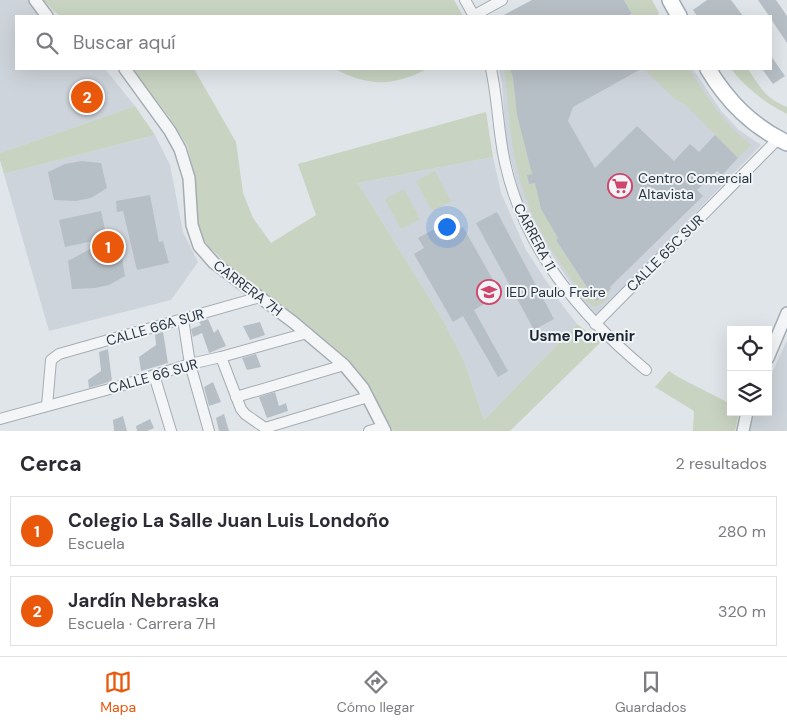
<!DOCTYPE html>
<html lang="es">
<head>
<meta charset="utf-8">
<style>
	body { margin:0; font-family:"DM Sans",sans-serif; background:#f2f2f3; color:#2b2b33 }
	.controls { position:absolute; right:15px; bottom:15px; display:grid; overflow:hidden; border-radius:0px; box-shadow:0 5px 20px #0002 }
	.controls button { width:45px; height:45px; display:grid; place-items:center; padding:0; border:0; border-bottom:1px solid #e1e1e2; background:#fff; color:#2b2b33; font:25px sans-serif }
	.you { position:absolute; left:446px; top:226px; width:18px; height:18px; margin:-12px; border:4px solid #fff; border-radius:50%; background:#1a73e8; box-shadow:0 0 0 8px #1a73e833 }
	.badge { display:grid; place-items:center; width:32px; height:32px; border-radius:50%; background:#ea580c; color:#fff; font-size:16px; font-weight:700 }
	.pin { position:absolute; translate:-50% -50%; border:2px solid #fff; box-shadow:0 1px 5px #0006 }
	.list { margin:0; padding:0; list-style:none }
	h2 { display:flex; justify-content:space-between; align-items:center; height:65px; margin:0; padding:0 20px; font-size:21px }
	h2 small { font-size:16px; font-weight:400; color:#7c7c81 }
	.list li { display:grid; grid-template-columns:32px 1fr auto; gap:15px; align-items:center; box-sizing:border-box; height:70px; margin:0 10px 10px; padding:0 10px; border:1px solid #e1e1e2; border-radius:0px }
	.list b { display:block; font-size:19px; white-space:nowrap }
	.list p { margin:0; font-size:16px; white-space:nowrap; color:#7c7c81 }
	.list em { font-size:16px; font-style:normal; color:#7c7c81 }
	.icon { flex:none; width:28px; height:28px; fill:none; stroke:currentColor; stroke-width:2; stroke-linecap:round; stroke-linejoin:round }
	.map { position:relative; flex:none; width:787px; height:431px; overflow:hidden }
	.search { position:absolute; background:#fff; box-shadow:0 5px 20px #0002; left:15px; right:15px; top:15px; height:55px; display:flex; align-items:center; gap:12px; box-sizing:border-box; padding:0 18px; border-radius:0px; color:#7c7c81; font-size:19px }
	.sheet { height:225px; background:#fff }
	nav { display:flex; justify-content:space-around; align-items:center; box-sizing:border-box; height:70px; border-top:1px solid #e1e1e2; background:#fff; font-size:14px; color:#7c7c81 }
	nav a { display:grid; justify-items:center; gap:2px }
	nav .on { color:#ea580c }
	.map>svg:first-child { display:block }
	.built { fill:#ced4db }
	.green { fill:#c8d3c1 }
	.building { fill:#b7bfc6 }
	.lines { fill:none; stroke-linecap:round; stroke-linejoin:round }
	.minor-casing { stroke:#a5adb3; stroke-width:12 }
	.tertiary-casing { stroke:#a5adb3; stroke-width:14 }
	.primary-casing { stroke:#9fabb5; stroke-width:18 }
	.minor { stroke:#f3f5f7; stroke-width:10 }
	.tertiary { stroke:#f3f5f7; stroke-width:11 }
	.primary { stroke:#fff; stroke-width:15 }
	.labels { text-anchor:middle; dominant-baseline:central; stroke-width:4; stroke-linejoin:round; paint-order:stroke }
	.poi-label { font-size:14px; fill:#293541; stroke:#f0f4f7; text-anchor:start }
	.street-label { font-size:14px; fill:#293541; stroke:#f0f4f7 }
	.neighbourhood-label { font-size:15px; font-weight:bold; fill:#1b2632; stroke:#f0f4f7 }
</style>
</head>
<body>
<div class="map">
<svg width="787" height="431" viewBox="0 0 787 431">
	<rect width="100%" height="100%" fill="#e0e5e9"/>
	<g class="built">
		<polygon points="0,0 30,0 42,16 16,16 16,69 105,69 135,106 0,153"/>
		<polygon points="499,69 693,69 722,112 739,130 761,145 595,317 589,311 534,228 521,199 506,142 502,84"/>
		<polygon points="155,135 170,165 183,232 198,262 171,300 49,331 4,174"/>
		<polygon points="493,157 501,193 526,250 560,302 577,324 484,420 464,361 443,320 358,183"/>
		<polygon points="787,340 787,431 749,431 755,412 768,412 768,382"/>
	</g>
	<g class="green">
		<polygon points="43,0 454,0 463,16 59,16"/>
		<polygon points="624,0 652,0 659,13 657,16 631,16 632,14"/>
		<polygon points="132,69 194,69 236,142 243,193 253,218 271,243 316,215 298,164 486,112 493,157 358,183 443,320 464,361 484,420 577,324 601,342 510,431 393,431 371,391 358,374 321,339 232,269 209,247 202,237 197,224 190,157 187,145 169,117"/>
		<path d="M335 69H427C394 86 369 87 335 69Z"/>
		<path d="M504 69H510L513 77 517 115 532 174 527 175 529 184 535 183 541 209 558 238 556 240 595 301 611 289C608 298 604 305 594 307L588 303C566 270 540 238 527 201 517 174 511 143 509 114 507 99 507 84 504 69Z"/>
		<path d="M644 69H689C707 97 724 124 751 145L738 158 687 106 675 99Z"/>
		<path d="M731 69H748C760 87 766 99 787 107V114C765 103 746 88 731 69Z"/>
		<polygon points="135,106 155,135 4,174 0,160 0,153"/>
		<polygon points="435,171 451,201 432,211 416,181"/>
		<polygon points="404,189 420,219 401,229 385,199"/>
		<polygon points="669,371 678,377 731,404 731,412 739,412 735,431 693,431 694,411 655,387"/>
	</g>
	<g class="building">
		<polygon points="532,0 624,0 632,14 628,16 502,16"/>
		<polygon points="707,0 731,0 743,16 697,16 693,10"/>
		<polygon points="758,0 776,0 787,16 787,43 771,19 771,16 769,16"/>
		<polygon points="771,56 785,76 773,84 762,69 771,69"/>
		<polygon points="510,69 641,69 573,107 568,121 595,168 637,126 674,161 690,144 699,152 715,135 738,158 722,175 717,171 697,190 703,196 610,287 611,289 596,301 556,240 558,238 541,209 535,183 529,184 527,175 532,174 517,115 513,77"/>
		<polygon points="82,161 101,163 107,188 91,198 76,201 54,200 48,172 65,164"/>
		<polygon points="150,195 159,242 163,241 169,263 137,270 123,211 117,212 116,201"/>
		<polygon points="101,211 107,238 65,247 59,220"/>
		<polygon points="497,212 554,319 534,330 476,223"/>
		<polygon points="447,222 453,233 463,227 501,294 474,310 508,371 498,377 463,316 453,322 414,254 424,248 418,238"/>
		<polygon points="92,248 121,252 125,276 109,285 95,288 72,289 68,261"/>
		<polygon points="208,319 214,333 218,329 226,346 209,353 202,333 193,337 191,329 201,325 199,322"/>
		<polygon points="260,322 265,335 250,340 243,326"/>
		<polygon points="163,332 168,363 141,371 139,357 156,345 155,334"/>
		<polygon points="108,349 112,381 89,388 88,380 101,371 99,352"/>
		<polygon points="256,354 261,367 247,370 242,358"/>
		<polygon points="213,382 221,402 209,406 204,387"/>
		<polygon points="275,392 279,406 286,403 288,411 267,418 259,397"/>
		<polygon points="224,414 229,431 219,431 216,418"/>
		<polygon points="123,416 127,431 114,431 113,420"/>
		<polygon points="150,419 154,428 147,431 137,431 136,426"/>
	</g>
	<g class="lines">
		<defs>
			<g id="minor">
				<polyline points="465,0 474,16"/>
				<polyline points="473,16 502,0"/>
				<path d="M491 69C498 100 498 132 505 163 524 249 580 315 646 370"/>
				<polyline points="183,319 190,364 209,431"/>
				<polyline points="595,324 778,139"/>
				<polyline points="221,357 241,409 245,414 265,428 266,431"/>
				<polyline points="154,375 171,431"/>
				<polyline points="236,397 344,365"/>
				<polyline points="47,406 51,360 59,354 260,297"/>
				<polyline points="0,419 117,387 190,364 221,357 307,333"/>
				<polyline points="265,428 368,397"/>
				<polyline points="369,431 383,427"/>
			</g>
			<g id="tertiary">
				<polyline points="35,0 47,16"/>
				<polyline points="125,69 170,131 180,149 189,178 192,225 199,246 214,263 293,322 344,365 363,388 385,431"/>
				<polyline points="768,358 787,313"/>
				<polyline points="743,431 747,412"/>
			</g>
			<g id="primary">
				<polyline points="670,0 679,16"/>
				<path d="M708 69C728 102 752 126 787 143"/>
			</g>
		</defs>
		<use href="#minor" class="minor-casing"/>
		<use href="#tertiary" class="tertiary-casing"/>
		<use href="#primary" class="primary-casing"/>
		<use href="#minor" class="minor"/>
		<use href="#tertiary" class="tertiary"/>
		<use href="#primary" class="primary"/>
	</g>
	<defs>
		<symbol id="supermarket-ring" viewBox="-11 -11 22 22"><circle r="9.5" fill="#f0f4f7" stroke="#cf456c" stroke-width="1.5"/><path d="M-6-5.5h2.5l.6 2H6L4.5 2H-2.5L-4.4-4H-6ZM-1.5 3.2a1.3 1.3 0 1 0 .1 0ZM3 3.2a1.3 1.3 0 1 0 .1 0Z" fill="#cf456c"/></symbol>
		<symbol id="school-ring" viewBox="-11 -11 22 22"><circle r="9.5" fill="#f0f4f7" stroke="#cf456c" stroke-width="1.5"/><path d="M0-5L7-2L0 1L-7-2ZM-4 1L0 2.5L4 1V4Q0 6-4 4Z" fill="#cf456c"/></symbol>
	</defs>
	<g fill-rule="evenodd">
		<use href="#supermarket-ring" x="606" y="172" width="28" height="28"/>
		<use href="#school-ring" x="475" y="278" width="28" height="28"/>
	</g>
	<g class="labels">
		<g class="poi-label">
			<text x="638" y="178">Centro Comercial<tspan x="638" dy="16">Altavista</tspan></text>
			<text x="506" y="292">IED Paulo Freire</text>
		</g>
		<g class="street-label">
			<text transform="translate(535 237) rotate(62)">CARRERA 11</text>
			<text transform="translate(665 253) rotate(-45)">CALLE 65C SUR</text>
			<text transform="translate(248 288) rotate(37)">CARRERA 7H</text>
			<text transform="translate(155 327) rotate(-16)">CALLE 66A SUR</text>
			<text transform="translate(153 376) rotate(-16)">CALLE 66 SUR</text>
		</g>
		<g class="neighbourhood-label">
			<text x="582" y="336">Usme Porvenir</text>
		</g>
	</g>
</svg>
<div class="controls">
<button><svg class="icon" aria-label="locate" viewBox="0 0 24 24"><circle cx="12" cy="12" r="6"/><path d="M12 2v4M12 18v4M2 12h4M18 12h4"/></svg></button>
<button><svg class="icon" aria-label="layers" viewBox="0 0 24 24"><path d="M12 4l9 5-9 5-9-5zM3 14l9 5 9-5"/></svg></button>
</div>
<div class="you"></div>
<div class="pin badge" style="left:108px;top:247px">1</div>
<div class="pin badge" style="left:87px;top:97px">2</div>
<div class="search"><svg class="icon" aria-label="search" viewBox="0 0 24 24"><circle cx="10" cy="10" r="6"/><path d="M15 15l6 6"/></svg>Buscar aquí</div>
</div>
<section class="sheet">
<h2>Cerca<small>2 resultados</small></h2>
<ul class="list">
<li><span class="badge">1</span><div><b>Colegio La Salle Juan Luis Londoño</b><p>Escuela</p></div><em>280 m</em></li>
<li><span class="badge">2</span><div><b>Jardín Nebraska</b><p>Escuela · Carrera 7H</p></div><em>320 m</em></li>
</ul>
</section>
<nav>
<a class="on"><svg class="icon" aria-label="map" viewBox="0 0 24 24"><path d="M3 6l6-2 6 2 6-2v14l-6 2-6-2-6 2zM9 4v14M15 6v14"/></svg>Mapa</a>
<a><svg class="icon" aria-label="directions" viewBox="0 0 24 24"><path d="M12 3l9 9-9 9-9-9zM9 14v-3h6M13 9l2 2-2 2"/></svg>Cómo llegar</a>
<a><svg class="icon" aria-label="saved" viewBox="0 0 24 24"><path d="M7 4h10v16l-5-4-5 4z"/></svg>Guardados</a>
</nav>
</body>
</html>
